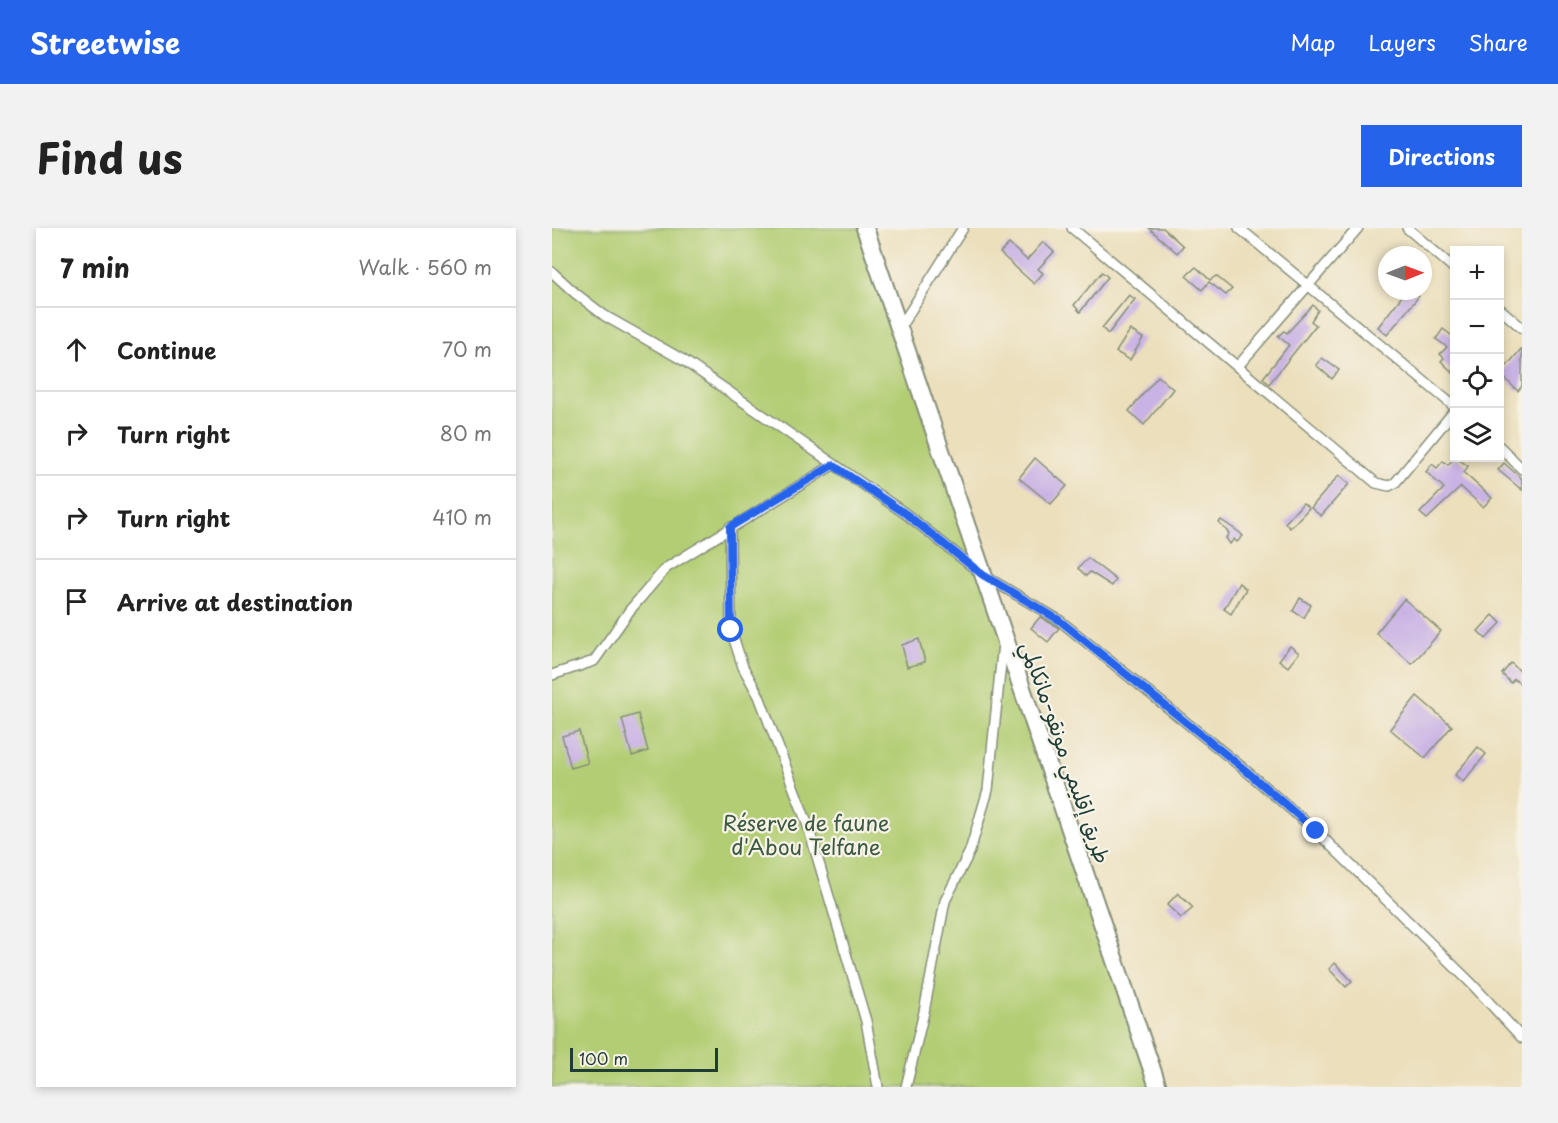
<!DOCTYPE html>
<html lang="en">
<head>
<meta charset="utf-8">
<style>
	body { margin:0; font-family:"Playpen Sans","Playpen Sans Arabic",sans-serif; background:#f2f2f2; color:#222 }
	.controls { position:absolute; right:18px; top:18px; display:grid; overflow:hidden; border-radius:0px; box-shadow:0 3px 9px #0003 }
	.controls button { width:54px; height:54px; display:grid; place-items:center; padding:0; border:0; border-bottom:2px solid #e0e0e0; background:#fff; color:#222; font:30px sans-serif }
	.compass { position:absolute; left:826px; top:18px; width:54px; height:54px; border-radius:50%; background:#fff; box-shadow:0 3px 9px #0003; rotate:89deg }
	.scale { position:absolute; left:18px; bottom:15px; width:148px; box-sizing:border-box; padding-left:6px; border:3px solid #1f3d34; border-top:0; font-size:16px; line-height:21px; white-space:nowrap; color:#1f3d34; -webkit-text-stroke:4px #f7f3e8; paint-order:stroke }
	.stop { position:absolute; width:18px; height:18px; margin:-14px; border:4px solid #2563eb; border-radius:50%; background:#fff }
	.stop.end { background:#2563eb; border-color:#fff; box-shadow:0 2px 6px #0008 }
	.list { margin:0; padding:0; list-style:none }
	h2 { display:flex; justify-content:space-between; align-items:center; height:78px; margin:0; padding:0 24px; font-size:26px }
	h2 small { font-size:20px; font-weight:400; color:#767676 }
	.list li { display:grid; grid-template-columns:39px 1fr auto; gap:18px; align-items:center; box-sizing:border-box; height:84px; padding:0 24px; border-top:2px solid #e0e0e0 }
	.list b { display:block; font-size:22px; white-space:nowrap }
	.list em { font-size:20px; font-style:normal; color:#767676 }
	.icon { flex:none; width:33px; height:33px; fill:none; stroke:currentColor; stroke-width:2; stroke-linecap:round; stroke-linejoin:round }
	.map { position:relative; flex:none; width:970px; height:859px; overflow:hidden; border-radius:0px }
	header { display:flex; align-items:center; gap:36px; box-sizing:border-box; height:84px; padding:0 30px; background:#2563eb; color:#fff }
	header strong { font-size:28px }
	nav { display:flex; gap:33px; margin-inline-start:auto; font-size:21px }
	.intro { display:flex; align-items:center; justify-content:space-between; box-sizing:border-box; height:144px; padding:0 36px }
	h1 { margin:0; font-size:42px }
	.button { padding:15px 27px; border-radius:0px; background:#2563eb; color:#fff; font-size:21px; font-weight:700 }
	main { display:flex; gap:36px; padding:0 36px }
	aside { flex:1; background:#fff; border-radius:0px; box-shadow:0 3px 9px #0003 }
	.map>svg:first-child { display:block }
	.green { fill:#b2cd73; stroke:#688554; stroke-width:1.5 }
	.building { fill:#c9b2e4 }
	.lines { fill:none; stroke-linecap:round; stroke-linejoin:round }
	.street-casing { stroke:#858e78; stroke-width:12 }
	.highway-casing { stroke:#858e78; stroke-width:20 }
	.street { stroke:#fff; stroke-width:9 }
	.highway { stroke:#fff; stroke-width:16 }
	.route { stroke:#2563eb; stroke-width:8 }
	.labels { text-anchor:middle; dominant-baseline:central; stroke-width:4.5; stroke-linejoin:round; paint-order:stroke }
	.street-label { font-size:21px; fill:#1f3d34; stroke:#f7f3e8 }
	.park-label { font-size:21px; fill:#3c5a41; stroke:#f7f3e8 }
</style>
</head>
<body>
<header>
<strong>Streetwise</strong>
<nav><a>Map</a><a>Layers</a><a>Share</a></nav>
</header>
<div class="intro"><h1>Find us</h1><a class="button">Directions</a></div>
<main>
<aside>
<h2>7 min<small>Walk · 560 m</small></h2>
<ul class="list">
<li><svg class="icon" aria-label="ahead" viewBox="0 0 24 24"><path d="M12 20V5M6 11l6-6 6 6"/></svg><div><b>Continue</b></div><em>70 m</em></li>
<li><svg class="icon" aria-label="right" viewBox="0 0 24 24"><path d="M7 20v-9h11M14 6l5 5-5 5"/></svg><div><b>Turn right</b></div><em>80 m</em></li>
<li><svg class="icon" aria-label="right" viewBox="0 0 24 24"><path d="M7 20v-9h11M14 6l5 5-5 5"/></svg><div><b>Turn right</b></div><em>410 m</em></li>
<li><svg class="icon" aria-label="arrive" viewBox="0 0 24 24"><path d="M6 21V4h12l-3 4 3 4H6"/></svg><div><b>Arrive at destination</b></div></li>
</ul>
</aside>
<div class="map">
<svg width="970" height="859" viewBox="0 0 970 859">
	<rect width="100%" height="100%" fill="#f7f3e8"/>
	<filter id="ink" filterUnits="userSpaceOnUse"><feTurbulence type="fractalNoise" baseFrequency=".0167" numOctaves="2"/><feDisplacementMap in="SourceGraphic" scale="12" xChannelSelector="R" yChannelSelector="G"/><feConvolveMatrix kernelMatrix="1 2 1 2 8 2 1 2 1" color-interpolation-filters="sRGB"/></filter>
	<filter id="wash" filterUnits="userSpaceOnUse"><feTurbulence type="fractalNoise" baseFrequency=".008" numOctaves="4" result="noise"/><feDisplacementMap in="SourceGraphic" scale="24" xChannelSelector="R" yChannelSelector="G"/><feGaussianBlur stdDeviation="1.35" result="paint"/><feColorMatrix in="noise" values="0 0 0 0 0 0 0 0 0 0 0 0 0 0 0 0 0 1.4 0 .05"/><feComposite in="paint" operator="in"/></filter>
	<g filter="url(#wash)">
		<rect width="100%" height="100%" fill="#ebdfbc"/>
		<polygon class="green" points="0,0 313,0 606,859 0,859"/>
		<g id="blocks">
			<g class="building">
				<polygon points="597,0 611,0 631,18 625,25"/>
				<polygon points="491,14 502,24 486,41 491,45 482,56 448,25 457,16 475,32"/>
				<polygon points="644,39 658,52 664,48 680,61 674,67 657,54 650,62 634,48"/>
				<polygon points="550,44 556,49 528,84 522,77"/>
				<polygon points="854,63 861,63 867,68 835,107 826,99"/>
				<polygon points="577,67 583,71 556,106 550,100"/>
				<polygon points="761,77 766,82 759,93 764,97 717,156 711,150 737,117 726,108 732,103 735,105"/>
				<polygon points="891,101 903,110 903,147 889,133 892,130 888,126 895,119 884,111"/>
				<polygon points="578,102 591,110 578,132 564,124"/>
				<polygon points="970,120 970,158 966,163 948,146"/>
				<polygon points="770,130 787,142 780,151 764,137"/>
				<polygon points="606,148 621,161 592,197 577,183"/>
				<polygon points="903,229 916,238 912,245 940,270 931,279 909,259 875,291 868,285 892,260 874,244 880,236 885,240 891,233 896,237"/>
				<polygon points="483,230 515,258 499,276 467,250"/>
				<polygon points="952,235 970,251 970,262 946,242"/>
				<polygon points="787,247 797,256 769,288 759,280"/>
				<polygon points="751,275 757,280 738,300 733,295"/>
				<polygon points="669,292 687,304 691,308 685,314 682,311 678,316 674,310 677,305 667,295"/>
				<polygon points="536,330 564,352 560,358 538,344 534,348 526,340"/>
				<polygon points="687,355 694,361 679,386 672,381"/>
				<polygon points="748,370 759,377 752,390 741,383"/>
				<polygon points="852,371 889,403 860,436 824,405"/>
				<polygon points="941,387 949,395 934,411 926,403"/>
				<polygon points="488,389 507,400 496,414 479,400"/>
				<polygon points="367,411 373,434 355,439 350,417"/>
				<polygon points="738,418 747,425 736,439 727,432"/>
				<polygon points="959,435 970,445 970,457 962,451 959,455 950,446"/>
				<polygon points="865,468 900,498 873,530 838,501"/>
				<polygon points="86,486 96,523 80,528 70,491"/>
				<polygon points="27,503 36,535 19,540 10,508"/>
				<polygon points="926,519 934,526 911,554 903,547"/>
				<polygon points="626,665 641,680 629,690 615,677"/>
				<polygon points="783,735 800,753 794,759 777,741"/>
			</g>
		</g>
	</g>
	<g filter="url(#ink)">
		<use href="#blocks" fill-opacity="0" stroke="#858e78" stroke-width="1.5"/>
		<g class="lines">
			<defs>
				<g id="street">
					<polyline points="520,0 824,255 837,258 843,255 903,182"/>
					<polyline points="687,0 903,179"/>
					<polyline points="855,0 903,41"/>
					<polyline points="0,44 23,65 53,88 131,132 354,286 431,347 507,392 692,541 764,603 920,756 970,810"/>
					<polyline points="948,81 970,100"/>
					<polyline points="347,101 411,0"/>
					<polyline points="686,138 806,0"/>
					<polyline points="948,219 970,241"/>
					<polyline points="178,299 179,402 191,439 207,468 255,595 314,793 326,859"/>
					<polyline points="0,447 42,433 78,382 114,340 281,237"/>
					<polyline points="354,859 372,784 393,673 418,623 436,562 451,415"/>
				</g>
				<polyline id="highway" points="313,0 606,859"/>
			</defs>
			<use href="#street" class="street-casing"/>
			<use href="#highway" class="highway-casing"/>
			<use href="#street" class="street"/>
			<use href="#highway" class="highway"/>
		</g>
	</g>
	<g class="lines" filter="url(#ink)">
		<polyline class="route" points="179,402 178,299 281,237 354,286 431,347 507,392 692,541 764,603"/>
	</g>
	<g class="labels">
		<g class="street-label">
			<text transform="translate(515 524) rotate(71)">طريق إقليمي مونقو-مانكالمي</text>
		</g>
		<g class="park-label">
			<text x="254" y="594">Réserve de faune<tspan x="254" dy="24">d'Abou Telfane</tspan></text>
		</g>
	</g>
</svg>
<div class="controls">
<button>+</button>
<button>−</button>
<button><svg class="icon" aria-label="locate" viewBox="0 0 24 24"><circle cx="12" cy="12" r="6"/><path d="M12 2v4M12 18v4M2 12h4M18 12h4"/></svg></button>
<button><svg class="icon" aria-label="layers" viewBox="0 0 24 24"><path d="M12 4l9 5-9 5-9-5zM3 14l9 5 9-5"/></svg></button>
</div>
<svg class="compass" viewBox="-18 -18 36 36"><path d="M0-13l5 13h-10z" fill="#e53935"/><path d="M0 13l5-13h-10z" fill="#767676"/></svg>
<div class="scale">100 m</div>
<div class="stop" style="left:179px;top:402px"></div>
<div class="stop end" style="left:764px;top:603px"></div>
</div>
</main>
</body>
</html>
